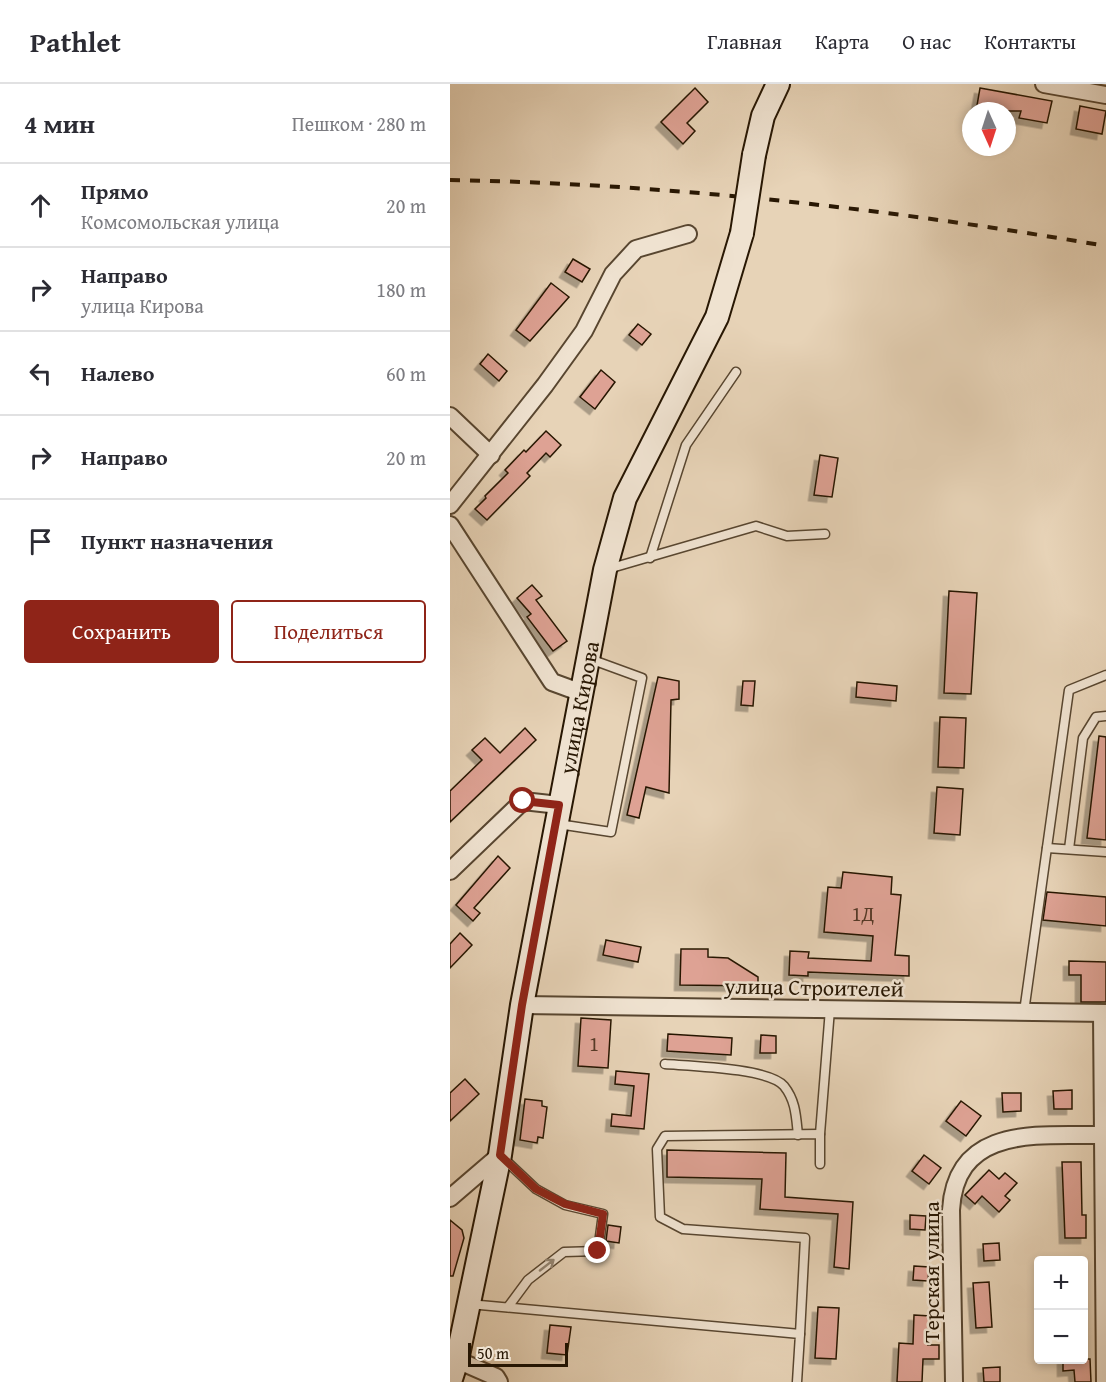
<!DOCTYPE html>
<html lang="ru">
<head>
<meta charset="utf-8">
<style>
	body { margin:0; font-family:"Gentium Book Plus",serif; background:#f7f7f7; color:#2b2b33 }
	.controls { position:absolute; right:18px; bottom:18px; display:grid; overflow:hidden; border-radius:6px; box-shadow:0 3px 9px #0003 }
	.controls button { width:54px; height:54px; display:grid; place-items:center; padding:0; border:0; border-bottom:2px solid #e1e1e2; background:#fff; color:#2b2b33; font:30px sans-serif }
	.compass { position:absolute; left:512px; top:18px; width:54px; height:54px; border-radius:50%; background:#fff; box-shadow:0 3px 9px #0003; rotate:177deg }
	.scale { position:absolute; left:18px; bottom:15px; width:100px; box-sizing:border-box; padding-left:6px; border:3px solid #281703; border-top:0; font-size:16px; line-height:21px; white-space:nowrap; color:#281703; -webkit-text-stroke:4px #efe2d0; paint-order:stroke }
	.stop { position:absolute; width:18px; height:18px; margin:-14px; border:4px solid #8f2418; border-radius:50%; background:#fff }
	.stop.end { background:#8f2418; border-color:#fff; box-shadow:0 2px 6px #0008 }
	.list { margin:0; padding:0; list-style:none }
	h2 { display:flex; justify-content:space-between; align-items:center; height:78px; margin:0; padding:0 24px; font-size:26px }
	h2 small { font-size:20px; font-weight:400; color:#7c7c81 }
	.list li { display:grid; grid-template-columns:39px 1fr auto; gap:18px; align-items:center; box-sizing:border-box; height:84px; padding:0 24px; border-top:2px solid #e1e1e2 }
	.list b { display:block; font-size:22px; white-space:nowrap }
	.list p { margin:0; font-size:20px; white-space:nowrap; color:#7c7c81 }
	.list em { font-size:20px; font-style:normal; color:#7c7c81 }
	.actions { display:flex; gap:12px; padding:18px 24px }
	.actions a { flex:1; padding:14px 0; border:2px solid #8f2418; border-radius:6px; text-align:center; font-size:21px; color:#8f2418 }
	.actions .main { background:#8f2418; color:#fff }
	.icon { flex:none; width:33px; height:33px; fill:none; stroke:currentColor; stroke-width:2; stroke-linecap:round; stroke-linejoin:round }
	.map { position:relative; flex:none; width:656px; height:1298px; overflow:hidden }
	header { display:flex; align-items:center; gap:36px; box-sizing:border-box; height:84px; padding:0 30px; background:#fff; border-bottom:2px solid #e1e1e2 }
	header strong { font-size:28px }
	nav { display:flex; gap:33px; margin-inline-start:auto; font-size:21px }
	main { display:flex }
	aside { flex:1; background:#fff }
	.map>svg:first-child { display:block }
	.building { fill:#dea294; stroke:#281703; stroke-width:1.5; filter:url(#shadow) }
	.lines { fill:none; stroke-linecap:round; stroke-linejoin:round }
	.service-casing { stroke:#584630; stroke-width:11 }
	.minor-casing { stroke:#584630; stroke-width:20 }
	.secondary-casing { stroke:#281703; stroke-width:26 }
	.service { stroke:#efe2d0; stroke-width:8 }
	.minor { stroke:#efe2d0; stroke-width:16 }
	.secondary { stroke:#efe2d0; stroke-width:22 }
	.rail { stroke:#281703; stroke-width:4; stroke-dasharray:10 10; stroke-linecap:butt }
	.secondary-bridge-casing { stroke:#281703; stroke-width:26; stroke-linecap:butt }
	.secondary-bridge { stroke:#efe2d0; stroke-width:22 }
	.oneway { stroke:#958774 }
	.route { stroke:#8f2418; stroke-width:8 }
	.labels { text-anchor:middle; dominant-baseline:central; stroke-width:5; stroke-linejoin:round; paint-order:stroke }
	.number-label { font-size:20px; fill:#563a27 }
	.street-label { font-size:22px; fill:#281703; stroke:#efe2d0 }
</style>
</head>
<body>
<header>
<strong>Pathlet</strong>
<nav><a>Главная</a><a>Карта</a><a>О нас</a><a>Контакты</a></nav>
</header>
<main>
<aside>
<h2>4 мин<small>Пешком · 280 m</small></h2>
<ul class="list">
<li><svg class="icon" aria-label="ahead" viewBox="0 0 24 24"><path d="M12 20V5M6 11l6-6 6 6"/></svg><div><b>Прямо</b><p>Комсомольская улица</p></div><em>20 m</em></li>
<li><svg class="icon" aria-label="right" viewBox="0 0 24 24"><path d="M7 20v-9h11M14 6l5 5-5 5"/></svg><div><b>Направо</b><p>улица Кирова</p></div><em>180 m</em></li>
<li><svg class="icon" aria-label="left" viewBox="0 0 24 24"><path d="M17 20v-9H6M10 6l-5 5 5 5"/></svg><div><b>Налево</b></div><em>60 m</em></li>
<li><svg class="icon" aria-label="right" viewBox="0 0 24 24"><path d="M7 20v-9h11M14 6l5 5-5 5"/></svg><div><b>Направо</b></div><em>20 m</em></li>
<li><svg class="icon" aria-label="arrive" viewBox="0 0 24 24"><path d="M6 21V4h12l-3 4 3 4H6"/></svg><div><b>Пункт назначения</b></div></li>
</ul>
<div class="actions"><a class="main">Сохранить</a><a>Поделиться</a></div>
</aside>
<div class="map">
<svg width="656" height="1298" viewBox="0 0 656 1298">
	<defs>
		<filter id="shadow"><feDropShadow dx="-5.5" dy="5.5" stdDeviation="0" flood-color="#0004"/></filter>
	</defs>
	<rect width="100%" height="100%" fill="#e7d3b7"/>
	<filter id="stains"><feTurbulence type="fractalNoise" baseFrequency=".00333" numOctaves="4"/><feColorMatrix values="0 0 0 0 .2 0 0 0 0 .09 0 0 0 0 .02 0 0 0 .5 -.17"/></filter>
	<radialGradient id="worn" r=".72"><stop offset=".6" stop-color="#630" stop-opacity="0"/><stop offset="1" stop-color="#630" stop-opacity=".3"/></radialGradient>
	<g class="building">
		<polygon points="245,4 258,18 237,39 245,47 233,60 211,38"/>
		<polygon points="530,4 602,17 597,39 569,34 571,27 526,27"/>
		<polygon points="630,22 656,27 652,50 626,45"/>
		<polygon points="123,175 140,185 132,198 115,188"/>
		<polygon points="101,199 119,213 80,257 66,246"/>
		<polygon points="188,240 201,250 192,261 179,251"/>
		<polygon points="38,270 57,287 49,297 30,280"/>
		<polygon points="151,286 165,298 145,325 130,313"/>
		<polygon points="96,347 111,361 100,373 96,369 77,389 80,392 37,436 25,425 36,414 35,412 58,389 55,386 74,366 76,368"/>
		<polygon points="370,371 388,374 382,413 364,411"/>
		<polygon points="82,501 92,512 86,516 117,557 103,567 77,533 81,530 67,514"/>
		<polygon points="499,507 527,509 521,610 494,609"/>
		<polygon points="208,593 229,597 229,615 221,616 219,709 196,703 189,734 177,731"/>
		<polygon points="293,597 305,597 303,622 291,621"/>
		<polygon points="407,598 447,602 446,617 406,613"/>
		<polygon points="490,633 516,634 514,684 488,683"/>
		<polygon points="75,644 86,656 0,738 0,707 32,676 22,666 35,654 50,669"/>
		<polygon points="649,652 656,653 656,756 637,754"/>
		<polygon points="487,703 513,705 510,751 484,749"/>
		<polygon points="48,772 60,784 24,824 30,829 23,837 6,821"/>
		<polygon points="393,788 442,793 441,810 451,811 445,871 459,872 459,892 358,888 358,892 339,891 340,867 359,868 358,874 421,877 423,852 374,848 378,803 391,804"/>
		<polygon points="597,808 656,813 656,842 593,836"/>
		<polygon points="10,849 22,861 0,884 0,860"/>
		<polygon points="156,856 191,863 188,878 153,871"/>
		<polygon points="231,865 258,865 258,873 278,874 308,893 308,902 230,901"/>
		<polygon points="619,877 656,878 656,918 631,918 631,891 619,891"/>
		<polygon points="131,934 161,936 158,984 128,982"/>
		<polygon points="218,950 282,954 281,971 217,967"/>
		<polygon points="311,951 326,952 326,969 310,969"/>
		<polygon points="166,987 199,990 194,1045 161,1042 162,1030 181,1032 184,1002 165,1000"/>
		<polygon points="15,995 29,1010 0,1037 0,1009"/>
		<polygon points="622,1006 622,1025 604,1025 603,1007"/>
		<polygon points="552,1009 571,1009 571,1027 553,1028"/>
		<polygon points="75,1015 92,1017 92,1022 97,1023 93,1054 88,1053 87,1059 70,1056"/>
		<polygon points="511,1017 531,1032 516,1052 496,1037"/>
		<polygon points="217,1066 336,1069 335,1113 403,1118 399,1185 384,1183 388,1130 310,1125 312,1095 217,1093"/>
		<polygon points="474,1071 491,1084 479,1100 462,1087"/>
		<polygon points="612,1078 631,1078 632,1131 636,1131 636,1154 615,1154"/>
		<polygon points="539,1086 549,1095 555,1089 567,1099 555,1112 560,1116 549,1128 532,1112 525,1120 515,1111"/>
		<polygon points="460,1131 476,1132 475,1146 460,1145"/>
		<polygon points="0,1136 12,1146 14,1154 3,1192 0,1192"/>
		<polygon points="158,1141 171,1143 169,1159 156,1157"/>
		<polygon points="549,1159 550,1176 534,1177 533,1160"/>
		<polygon points="464,1182 479,1183 478,1197 463,1196"/>
		<polygon points="539,1198 542,1243 526,1244 523,1199"/>
		<polygon points="368,1223 389,1224 386,1275 365,1274"/>
		<polygon points="464,1231 480,1232 478,1261 489,1261 489,1275 473,1275 472,1298 447,1298 449,1259 463,1260"/>
		<polygon points="100,1241 121,1243 117,1271 97,1269"/>
		<polygon points="613,1275 640,1275 641,1298 625,1298 624,1286 613,1287"/>
		<polygon points="550,1283 550,1298 534,1298 533,1284"/>
	</g>
	<g class="lines">
		<defs>
			<g id="service">
				<polyline points="200,474 236,361 286,288"/>
				<polyline points="158,485 306,442 337,452 375,450"/>
				<polyline points="108,740 161,748 192,594 140,575"/>
				<polyline points="597,764 656,768"/>
				<polyline points="619,765 633,654 646,633 656,632"/>
				<polyline points="574,928 619,606 656,591"/>
				<path d="M215 980C240 982 319 984 334 1002 346 1017 346 1033 348 1051"/>
				<polyline points="370,1050 380,925"/>
				<polyline points="52,1073 86,1105 115,1121 153,1130 148,1167 114,1168 78,1196 58,1223"/>
				<polyline points="19,1220 350,1250 347,1298"/>
				<polyline points="350,1250 355,1154 233,1145 210,1133 207,1065 215,1052 370,1050 370,1080"/>
			</g>
			<g id="minor">
				<polyline points="594,0 656,11"/>
				<polyline points="0,332 41,371"/>
				<polyline points="0,421 95,301 134,247 163,190 186,165 238,150"/>
				<polyline points="0,441 102,598 132,609"/>
				<polyline points="0,787 73,717 109,721"/>
				<polyline points="72,921 656,929"/>
				<polyline points="652,929 655,1298"/>
				<polyline points="0,1114 50,1071"/>
				<polyline points="7,1276 46,1293 49,1298"/>
				<path d="M504 1298 501 1126C506 1040 590 1052 652 1051"/>
			</g>
			<g id="secondary">
				<polyline points="304,71 313,32 328,0"/>
				<path id="s1" d="M0 1298 7 1276 50 1071 72 921 155 486 175 414 267 233 292 149"/>
			</g>
		</defs>
		<use href="#service" class="service-casing"/>
		<use href="#minor" class="minor-casing"/>
		<use href="#secondary" class="secondary-casing"/>
		<use href="#service" class="service"/>
		<use href="#minor" class="minor"/>
		<use href="#secondary" class="secondary"/>
		<path class="rail" d="M0 96C220 100 440 125 656 162"/>
		<defs>
			<polyline id="secondary-bridge" points="292,149 304,71"/>
		</defs>
		<use href="#secondary-bridge" class="secondary-bridge-casing"/>
		<use href="#secondary-bridge" class="secondary-bridge"/>
	</g>
	<defs><path id="oneway-shaft" d="M-6 0H5M1.5-3L5.5 0L1.5 3" fill="none" stroke-width="1.6" stroke-linecap="round" stroke-linejoin="round" transform="scale(1.5)"/></defs>
	<use class="oneway" href="#oneway-shaft" transform="translate(97 1181) rotate(-38)"/>
	<g class="lines">
		<polyline class="route" points="73,717 109,721 72,921 50,1071 86,1105 115,1120 153,1130 148,1167"/>
	</g>
	<g class="labels">
		<g class="number-label">
			<text x="413" y="829">1Д</text>
			<text x="144" y="959">1</text>
		</g>
		<g class="street-label">
			<text stroke="none"><textPath href="#s1" startOffset="687">улица Кирова</textPath></text>
			<text transform="translate(364 903) rotate(1)">улица Строителей</text>
			<text transform="translate(481 1188) rotate(-90)">Терская улица</text>
		</g>
	</g>
	<rect width="100%" height="100%" filter="url(#stains)"/>
	<rect width="100%" height="100%" fill="url(#worn)"/>
</svg>
<div class="controls">
<button>+</button>
<button>−</button>
</div>
<svg class="compass" viewBox="-18 -18 36 36"><path d="M0-13l5 13h-10z" fill="#e53935"/><path d="M0 13l5-13h-10z" fill="#7c7c81"/></svg>
<div class="scale">50 m</div>
<div class="stop" style="left:73px;top:717px"></div>
<div class="stop end" style="left:148px;top:1167px"></div>
</div>
</main>
</body>
</html>
